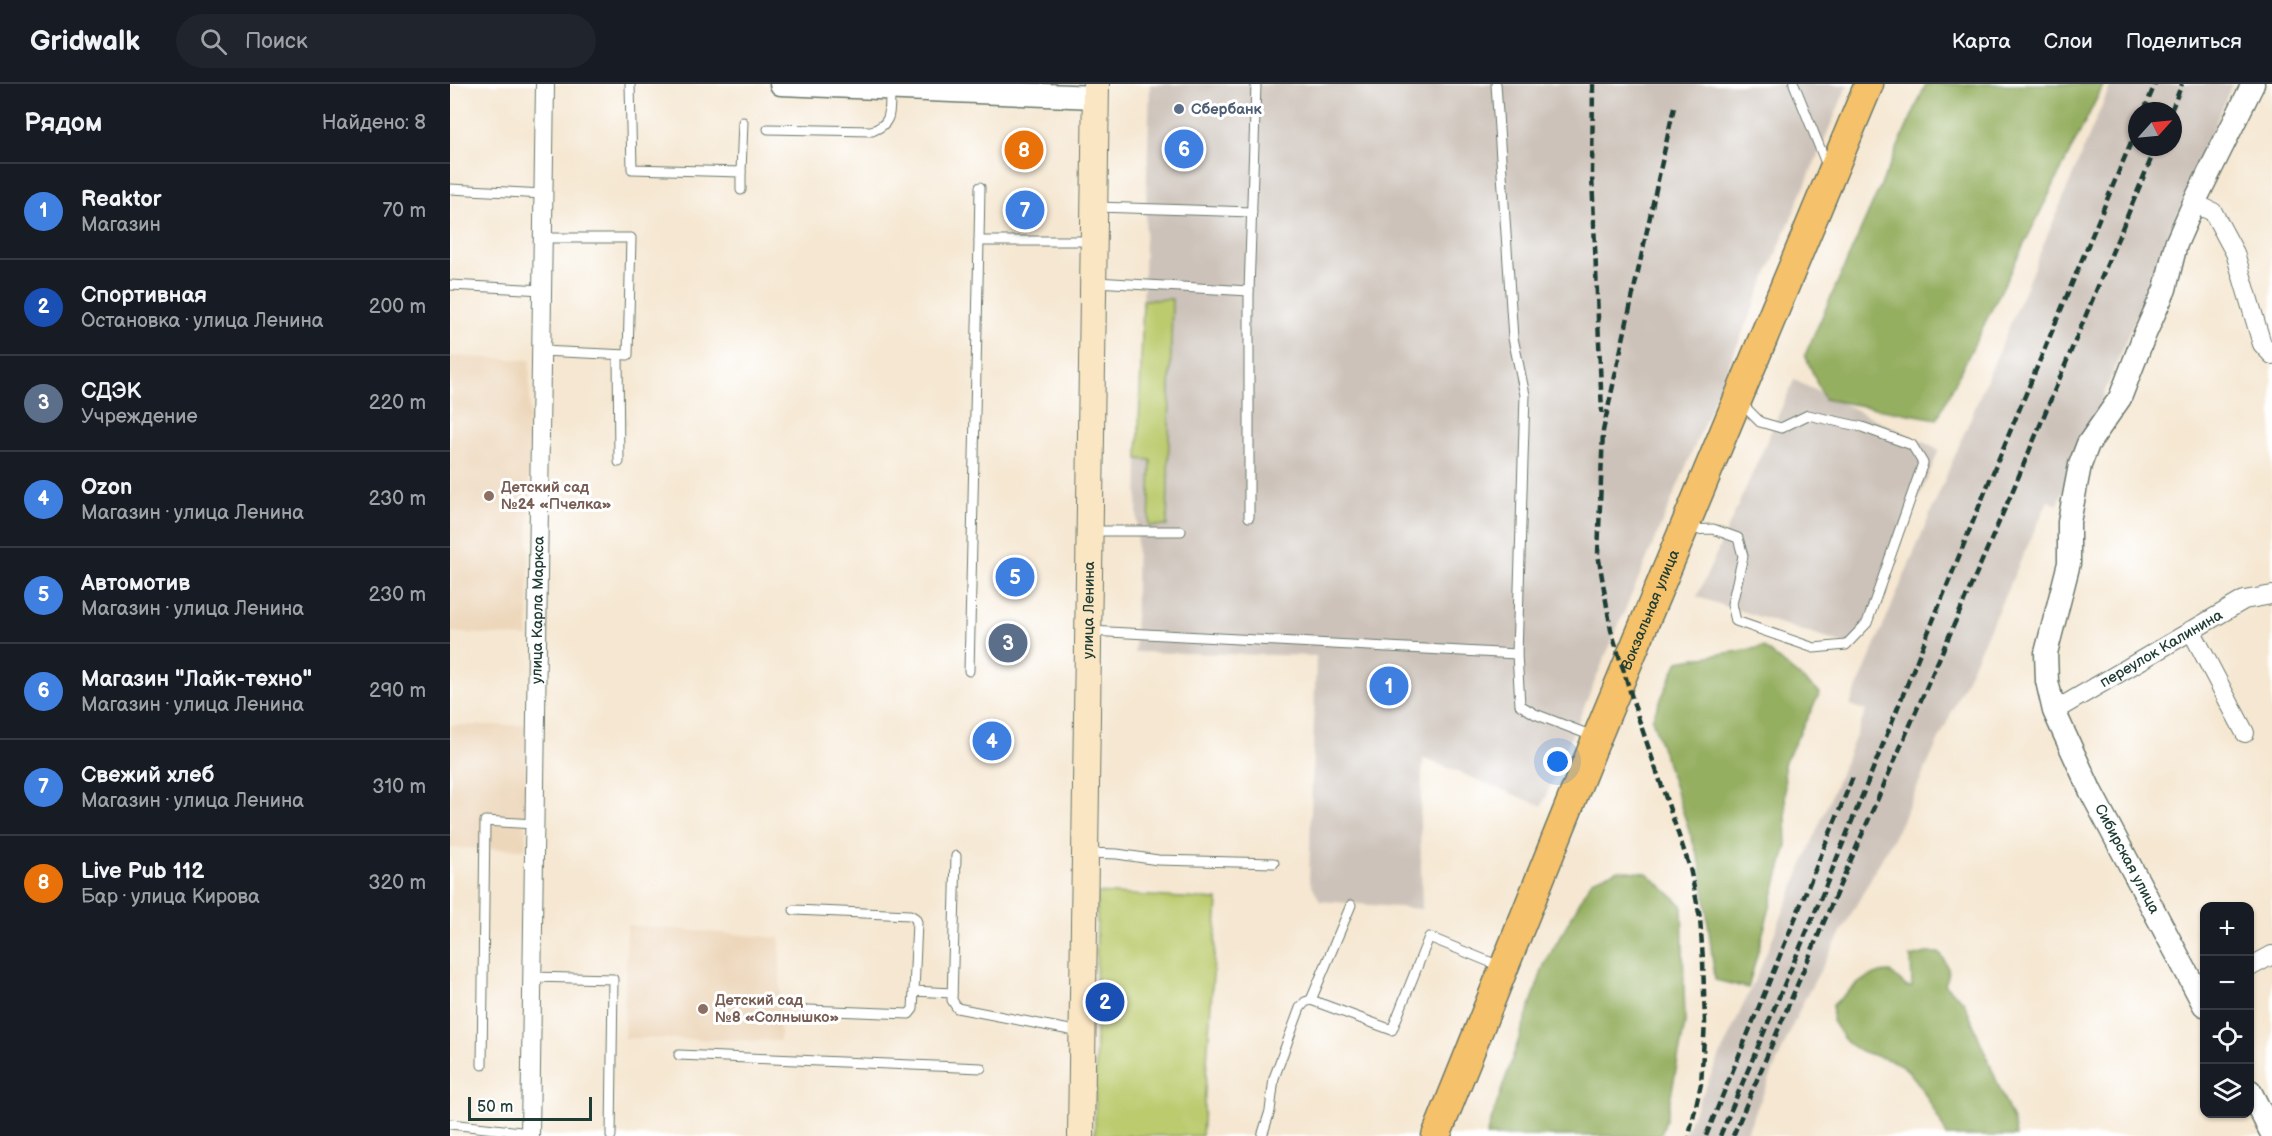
<!DOCTYPE html>
<html lang="ru">
<head>
<meta charset="utf-8">
<style>
	body { margin:0; font-family:"Balsamiq Sans",sans-serif; background:#20242c; color:#f1f3f6 }
	.controls { position:absolute; right:18px; bottom:18px; display:grid; overflow:hidden; border-radius:12px; box-shadow:0 2px 4px #0004 }
	.controls button { width:54px; height:54px; display:grid; place-items:center; padding:0; border:0; border-bottom:2px solid #363941; background:#171b24; color:#f1f3f6; font:30px sans-serif }
	.compass { position:absolute; left:1678px; top:18px; width:54px; height:54px; border-radius:50%; background:#171b24; box-shadow:0 2px 4px #0004; rotate:63deg }
	.scale { position:absolute; left:18px; bottom:15px; width:124px; box-sizing:border-box; padding-left:6px; border:3px solid #1f3d34; border-top:0; font-size:16px; line-height:21px; white-space:nowrap; color:#1f3d34; -webkit-text-stroke:4px #fff; paint-order:stroke }
	.you { position:absolute; left:1108px; top:678px; width:21px; height:21px; margin:-15px; border:4px solid #fff; border-radius:50%; background:#1a73e8; box-shadow:0 0 0 9px #1a73e833 }
	.badge { display:grid; place-items:center; width:39px; height:39px; border-radius:50%; background:#0b8043; color:#fff; font-size:20px; font-weight:700 }
	.pin { position:absolute; translate:-50% -50%; border:3px solid #fff; box-shadow:0 2px 6px #0006 }
	.list { margin:0; padding:0; list-style:none }
	h2 { display:flex; justify-content:space-between; align-items:center; height:78px; margin:0; padding:0 24px; font-size:26px }
	h2 small { font-size:20px; font-weight:400; color:#9ea1a6 }
	.list li { display:grid; grid-template-columns:39px 1fr auto; gap:18px; align-items:center; box-sizing:border-box; height:96px; padding:0 24px; border-top:2px solid #363941 }
	.list b { display:block; font-size:22px; white-space:nowrap }
	.list p { margin:0; font-size:20px; white-space:nowrap; color:#9ea1a6 }
	.list em { font-size:20px; font-style:normal; color:#9ea1a6 }
	.icon { flex:none; width:33px; height:33px; fill:none; stroke:currentColor; stroke-width:2; stroke-linecap:round; stroke-linejoin:round }
	.map { position:relative; flex:none; width:1822px; height:1052px; overflow:hidden }
	header { display:flex; align-items:center; gap:36px; box-sizing:border-box; height:84px; padding:0 30px; background:#171b24; border-bottom:2px solid #363941 }
	header strong { font-size:28px }
	nav { display:flex; gap:33px; margin-inline-start:auto; font-size:21px }
	.search { width:420px; height:54px; background:#20242c; display:flex; align-items:center; gap:15px; box-sizing:border-box; padding:0 21px; border-radius:33px; color:#9ea1a6; font-size:22px }
	main { display:flex }
	aside { flex:1; background:#171b24 }
	.map>svg:first-child { display:block }
	.built { fill:#edd7bb }
	.industrial { fill:#ccc2b9; fill-rule:evenodd }
	.green { fill:#bccb6e; stroke:#6e8451; stroke-width:1.5 }
	.forest { fill:#95af61; stroke:#5a764a; stroke-width:1.5 }
	.lines { fill:none; stroke-linecap:round; stroke-linejoin:round }
	.service-casing { stroke:#6a786b; stroke-width:11 }
	.minor-casing { stroke:#6a786b; stroke-width:20 }
	.tertiary-casing { stroke:#6a786b; stroke-width:25 }
	.secondary-casing { stroke:#6a786b; stroke-width:28 }
	.trunk-casing { stroke:#6a786b; stroke-width:31 }
	.service { stroke:#fff; stroke-width:9 }
	.minor { stroke:#fff; stroke-width:18 }
	.tertiary { stroke:#fff; stroke-width:22 }
	.secondary { stroke:#fbe6c4; stroke-width:26 }
	.trunk { stroke:#f5c16b; stroke-width:28 }
	.rail { stroke:#1f3d34; stroke-width:4.5; stroke-dasharray:9 4.5; stroke-linecap:butt }
	.service-dot { fill:#5c6f8a; stroke:#fff; stroke-width:2 }
	.education-dot { fill:#8d6e63; stroke:#fff; stroke-width:2 }
	.labels { text-anchor:middle; dominant-baseline:central; stroke-width:6; stroke-linejoin:round; paint-order:stroke }
	.service-label { font-size:15px; font-weight:bold; fill:#4e5e75; stroke:#fff; text-anchor:start }
	.education-label { font-size:15px; font-weight:bold; fill:#785e54; stroke:#fff; text-anchor:start }
	.street-label { font-size:15px; fill:#1f3d34; stroke:#fff }
</style>
</head>
<body>
<header>
<strong>Gridwalk</strong>
<div class="search"><svg class="icon" aria-label="search" viewBox="0 0 24 24"><circle cx="10" cy="10" r="6"/><path d="M15 15l6 6"/></svg>Поиск</div>
<nav><a>Карта</a><a>Слои</a><a>Поделиться</a></nav>
</header>
<main>
<aside>
<h2>Рядом<small>Найдено: 8</small></h2>
<ul class="list">
<li><span class="badge" style="background:#3f7fe0">1</span><div><b>Reaktor</b><p>Магазин</p></div><em>70 m</em></li>
<li><span class="badge" style="background:#1a4fb4">2</span><div><b>Спортивная</b><p>Остановка · улица Ленина</p></div><em>200 m</em></li>
<li><span class="badge" style="background:#5c6f8a">3</span><div><b>СДЭК</b><p>Учреждение</p></div><em>220 m</em></li>
<li><span class="badge" style="background:#3f7fe0">4</span><div><b>Ozon</b><p>Магазин · улица Ленина</p></div><em>230 m</em></li>
<li><span class="badge" style="background:#3f7fe0">5</span><div><b>Автомотив</b><p>Магазин · улица Ленина</p></div><em>230 m</em></li>
<li><span class="badge" style="background:#3f7fe0">6</span><div><b>Магазин &quot;Лайк-техно&quot;</b><p>Магазин · улица Ленина</p></div><em>290 m</em></li>
<li><span class="badge" style="background:#3f7fe0">7</span><div><b>Свежий хлеб</b><p>Магазин · улица Ленина</p></div><em>310 m</em></li>
<li><span class="badge" style="background:#e8710a">8</span><div><b>Live Pub 112</b><p>Бар · улица Кирова</p></div><em>320 m</em></li>
</ul>
</aside>
<div class="map">
<svg width="1822" height="1052" viewBox="0 0 1822 1052">
	<rect width="100%" height="100%" fill="#fff"/>
	<filter id="ink" filterUnits="userSpaceOnUse"><feTurbulence type="fractalNoise" baseFrequency=".0167" numOctaves="2"/><feDisplacementMap in="SourceGraphic" scale="12" xChannelSelector="R" yChannelSelector="G"/><feConvolveMatrix kernelMatrix="1 2 1 2 8 2 1 2 1" color-interpolation-filters="sRGB"/></filter>
	<filter id="wash" filterUnits="userSpaceOnUse"><feTurbulence type="fractalNoise" baseFrequency=".008" numOctaves="4" result="noise"/><feDisplacementMap in="SourceGraphic" scale="24" xChannelSelector="R" yChannelSelector="G"/><feGaussianBlur stdDeviation="1.35" result="paint"/><feColorMatrix in="noise" values="0 0 0 0 0 0 0 0 0 0 0 0 0 0 0 0 0 1.4 0 .05"/><feComposite in="paint" operator="in"/></filter>
	<g filter="url(#wash)">
		<rect width="100%" height="100%" fill="#f5e7d1"/>
		<g class="built">
			<polygon points="0,272 80,276 78,553 0,548"/>
			<polygon points="0,641 77,641 76,765 0,764"/>
			<polygon points="177,841 330,854 330,957 174,954"/>
		</g>
		<g class="industrial">
			<polygon points="700,0 1398,0 1092,722 973,674 970,736 972,825 870,817 859,795 866,572 685,568 688,375"/>
			<path d="M1661 0H1782L1608 421 1598 417 1448 745 1353 918 1295 1052H1233L1309 887 1416 627 1400 621ZM1687 27H1723V63H1687Z"/>
			<polygon points="1344,296 1489,366 1406,564 1247,513"/>
		</g>
		<g class="green">
			<polygon points="722,215 717,442 699,442 701,376 688,375 693,216"/>
			<polygon points="647,809 768,816 752,1052 645,1052"/>
		</g>
		<g class="forest">
			<polygon points="1476,0 1654,0 1487,335 1374,315 1355,271"/>
			<polygon points="1313,563 1370,609 1334,680 1337,761 1298,904 1265,896 1251,782 1202,635 1228,577"/>
			<polygon points="1168,786 1197,789 1232,821 1235,940 1216,1037 1210,1052 1036,1052 1094,881 1142,796"/>
			<path d="M1476 869H1489C1498 880 1502 887 1495 900 1500 908 1508 911 1514 918L1564 1039 1566 1052H1497C1488 1033 1473 1002 1458 987 1442 971 1416 974 1399 960 1392 955 1387 944 1382 937L1383 921C1400 906 1416 888 1440 888L1457 903H1462L1461 873Z"/>
		</g>
	</g>
	<g filter="url(#ink)">
		<g class="lines">
			<defs>
				<g id="service">
					<polyline points="180,0 182,85 291,88 291,106"/>
					<polyline points="1046,0 1063,254 1075,311 1067,570 1070,621 1085,630 1145,653"/>
					<polyline points="1344,0 1378,84"/>
					<path d="M318 45 422 47C444 39 439 26 440 5"/>
					<polyline points="291,88 293,38"/>
					<polyline points="530,103 529,157 642,157"/>
					<polyline points="0,105 94,110"/>
					<polyline points="647,123 802,128"/>
					<polyline points="646,198 799,207"/>
					<polyline points="0,201 93,206"/>
					<polyline points="91,267 178,271 181,154 93,154"/>
					<polyline points="168,271 169,378"/>
					<polyline points="799,433 799,207 806,0"/>
					<polyline points="1237,446 1263,445 1288,454 1293,472 1282,520 1286,537 1364,564 1396,561 1417,539 1473,379 1462,361 1412,343 1358,331 1331,344 1310,338 1292,320"/>
					<polyline points="642,447 731,447"/>
					<polyline points="641,547 1067,570"/>
					<polyline points="519,587 529,157"/>
					<polyline points="637,769 667,770 708,776 824,779"/>
					<polyline points="506,772 502,916 507,924 630,948"/>
					<polyline points="344,826 460,831 465,834 467,838 464,907 502,909"/>
					<polyline points="82,893 163,895 161,1052"/>
					<polyline points="861,916 901,821"/>
					<polyline points="358,926 459,930 463,925 464,907"/>
					<polyline points="229,971 531,984"/>
					<polyline points="32,981 35,737 84,740"/>
					<polyline points="0,1040 80,1049"/>
					<polyline points="812,1052 820,1027 824,994 850,924 855,918 861,916 942,946 979,853 1052,883"/>
				</g>
				<g id="minor">
					<polyline points="1744,119 1763,128 1785,169 1812,260 1822,271"/>
					<polyline points="1741,546 1795,649"/>
					<path id="s1" d="M1604 627 1794 516 1822 511"/>
					<polyline points="1800,883 1822,871"/>
					<path id="s2" d="M80 1052 95 0"/>
				</g>
				<g id="tertiary">
					<polyline points="331,0 645,13"/>
					<polyline points="1754,921 1641,708 1604,627 1597,597 1596,569 1619,479 1619,438 1630,381 1638,360 1670,314 1694,252 1715,205 1726,160 1744,119 1803,0"/>
					<polyline points="1800,1007 1822,1050"/>
				</g>
				<g id="secondary">
					<path id="s3" d="M631 1052 646 0"/>
				</g>
				<g id="trunk">
					<path id="s4" d="M986 1052 1147 653 1419 0"/>
				</g>
			</defs>
			<use href="#service" class="service-casing"/>
			<use href="#minor" class="minor-casing"/>
			<use href="#tertiary" class="tertiary-casing"/>
			<use href="#secondary" class="secondary-casing"/>
			<use href="#trunk" class="trunk-casing"/>
			<use href="#service" class="service"/>
			<use href="#minor" class="minor"/>
			<use href="#tertiary" class="tertiary"/>
			<use href="#secondary" class="secondary"/>
			<use href="#trunk" class="trunk"/>
			<g class="rail">
				<polyline points="1143,0 1142,91 1152,329"/>
				<polyline points="1224,23 1153,347 1148,470 1161,546 1188,633 1240,784 1250,834 1253,876 1255,939 1251,1000 1239,1052"/>
				<polyline points="1694,27 1705,0"/>
				<polyline points="1721,27 1732,0"/>
				<polyline points="1256,1052 1403,693"/>
				<polyline points="1270,1052 1368,821 1539,398 1687,44"/>
				<polyline points="1283,1052 1379,826 1563,406 1706,63"/>
			</g>
		</g>
	</g>
	<circle class="service-dot" cx="729" cy="25" r="6"/>
	<g class="education-dot">
		<circle cx="39" cy="412" r="6"/>
		<circle cx="253" cy="925" r="6"/>
	</g>
	<g class="labels">
		<g class="service-label">
			<text x="741" y="25">Сбербанк</text>
		</g>
		<g class="education-label">
			<text x="51" y="403">Детский сад<tspan x="51" dy="17">№24 «Пчелка»</tspan></text>
			<text x="265" y="916">Детский сад<tspan x="265" dy="17">№8 «Солнышко»</tspan></text>
		</g>
		<g class="street-label">
			<text stroke="none"><textPath href="#s4" startOffset="568">Вокзальная улица</textPath></text>
			<text stroke="none"><textPath href="#s2" startOffset="526">улица Карла Маркса</textPath></text>
			<text stroke="none"><textPath href="#s3" startOffset="526">улица Ленина</textPath></text>
			<text stroke="none"><textPath href="#s1" startOffset="124">переулок Калинина</textPath></text>
			<text transform="translate(1677 775) rotate(62)">Сибирская улица</text>
		</g>
	</g>
</svg>
<div class="controls">
<button>+</button>
<button>−</button>
<button><svg class="icon" aria-label="locate" viewBox="0 0 24 24"><circle cx="12" cy="12" r="6"/><path d="M12 2v4M12 18v4M2 12h4M18 12h4"/></svg></button>
<button><svg class="icon" aria-label="layers" viewBox="0 0 24 24"><path d="M12 4l9 5-9 5-9-5zM3 14l9 5 9-5"/></svg></button>
</div>
<svg class="compass" viewBox="-18 -18 36 36"><path d="M0-13l5 13h-10z" fill="#e53935"/><path d="M0 13l5-13h-10z" fill="#9ea1a6"/></svg>
<div class="scale">50 m</div>
<div class="you"></div>
<div class="pin badge" style="left:939px;top:602px;background:#3f7fe0">1</div>
<div class="pin badge" style="left:655px;top:918px;background:#1a4fb4">2</div>
<div class="pin badge" style="left:558px;top:559px;background:#5c6f8a">3</div>
<div class="pin badge" style="left:542px;top:657px;background:#3f7fe0">4</div>
<div class="pin badge" style="left:565px;top:493px;background:#3f7fe0">5</div>
<div class="pin badge" style="left:734px;top:65px;background:#3f7fe0">6</div>
<div class="pin badge" style="left:575px;top:126px;background:#3f7fe0">7</div>
<div class="pin badge" style="left:574px;top:66px;background:#e8710a">8</div>
</div>
</main>
</body>
</html>
